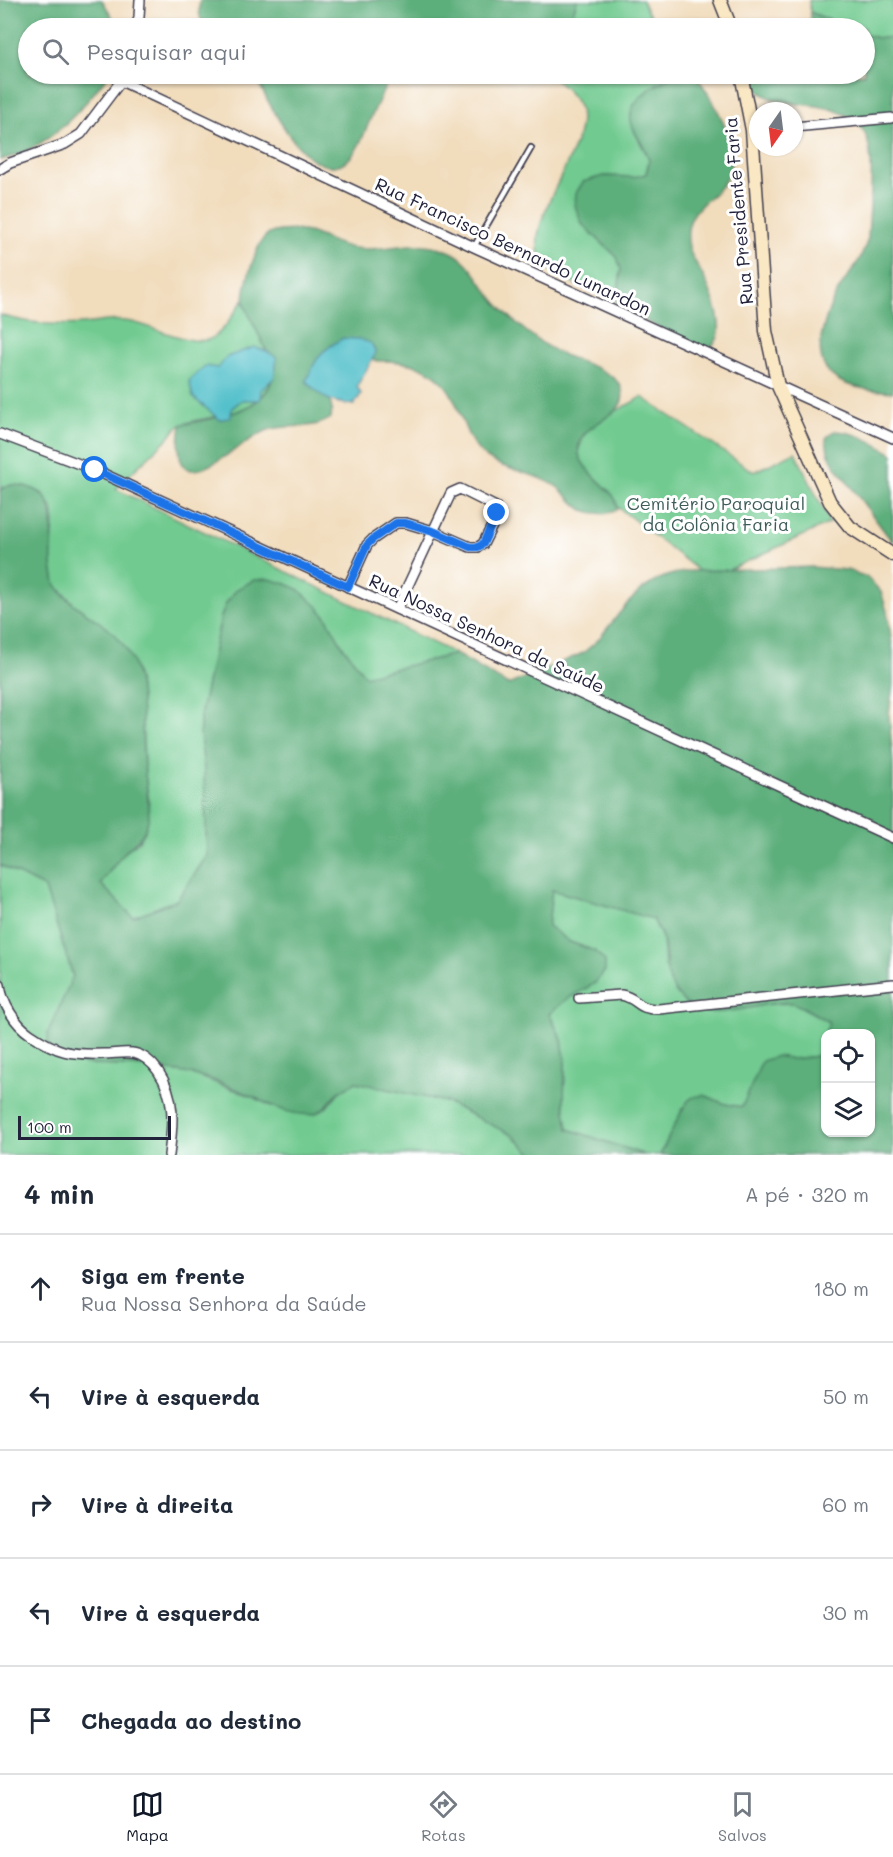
<!DOCTYPE html>
<html lang="pt">
<head>
<meta charset="utf-8">
<style>
	body { margin:0; font-family:Mali,sans-serif; background:#f2f2f3; color:#1f2937 }
	.controls { position:absolute; right:18px; bottom:18px; display:grid; overflow:hidden; border-radius:12px; box-shadow:0 2px 4px #0004 }
	.controls button { width:54px; height:54px; display:grid; place-items:center; padding:0; border:0; border-bottom:2px solid #e0e1e3; background:#fff; color:#1f2937; font:30px sans-serif }
	.compass { position:absolute; left:749px; top:102px; width:54px; height:54px; border-radius:50%; background:#fff; box-shadow:0 2px 4px #0004; rotate:194deg }
	.scale { position:absolute; left:18px; bottom:15px; width:153px; box-sizing:border-box; padding-left:6px; border:3px solid #22223b; border-top:0; font-size:16px; line-height:21px; white-space:nowrap; color:#22223b; -webkit-text-stroke:4px #fff; paint-order:stroke }
	.stop { position:absolute; width:18px; height:18px; margin:-14px; border:4px solid #1a73e8; border-radius:50%; background:#fff }
	.stop.end { background:#1a73e8; border-color:#fff; box-shadow:0 2px 6px #0008 }
	.list { margin:0; padding:0; list-style:none }
	h2 { display:flex; justify-content:space-between; align-items:center; height:78px; margin:0; padding:0 24px; font-size:26px }
	h2 small { font-size:20px; font-weight:400; color:#747a83 }
	.list li { display:grid; grid-template-columns:39px 1fr auto; gap:18px; align-items:center; box-sizing:border-box; height:108px; padding:0 24px; border-top:2px solid #e0e1e3 }
	.list b { display:block; font-size:22px; white-space:nowrap }
	.list p { margin:0; font-size:20px; white-space:nowrap; color:#747a83 }
	.list em { font-size:20px; font-style:normal; color:#747a83 }
	.icon { flex:none; width:33px; height:33px; fill:none; stroke:currentColor; stroke-width:2; stroke-linecap:round; stroke-linejoin:round }
	.map { position:relative; flex:none; width:893px; height:1155px; overflow:hidden }
	.search { position:absolute; background:#fff; box-shadow:0 2px 4px #0004; left:18px; right:18px; top:18px; height:66px; display:flex; align-items:center; gap:15px; box-sizing:border-box; padding:0 21px; border-radius:33px; color:#747a83; font-size:22px }
	.sheet { height:618px; background:#fff }
	nav { display:flex; justify-content:space-around; align-items:center; box-sizing:border-box; height:84px; border-top:2px solid #e0e1e3; background:#fff; font-size:16px; color:#747a83 }
	nav a { display:grid; justify-items:center; gap:3px }
	nav .on { color:#111827 }
	.map>svg:first-child { display:block }
	.green { fill:#71ca90; stroke:#4a7666; stroke-width:1.5 }
	.forest { fill:#5cae7a; stroke:#3f685a; stroke-width:1.5; fill-rule:evenodd }
	.water { fill:#51bfca; stroke:#3a7082; stroke-width:1.5 }
	.lines { fill:none; stroke-linecap:round; stroke-linejoin:round }
	.lane-casing { stroke:#413e4e; stroke-width:8 }
	.street-casing { stroke:#413e4e; stroke-width:12 }
	.secondary-casing { stroke:#413e4e; stroke-width:15 }
	.lane { stroke:#fff; stroke-width:4.5 }
	.street { stroke:#fff; stroke-width:9 }
	.secondary { stroke:#fae7c3; stroke-width:12 }
	.route { stroke:#1a73e8; stroke-width:8 }
	.labels { text-anchor:middle; dominant-baseline:central; stroke-width:6; stroke-linejoin:round; paint-order:stroke }
	.street-label { font-size:18px; fill:#22223b; stroke:#fff }
	.park-label { font-size:18px; fill:#3e5d59; stroke:#fff }
</style>
</head>
<body>
<div class="map">
<svg width="893" height="1155" viewBox="0 0 893 1155">
	<rect width="100%" height="100%" fill="#fff"/>
	<filter id="ink" filterUnits="userSpaceOnUse"><feTurbulence type="fractalNoise" baseFrequency=".0167" numOctaves="2"/><feDisplacementMap in="SourceGraphic" scale="12" xChannelSelector="R" yChannelSelector="G"/><feConvolveMatrix kernelMatrix="1 2 1 2 8 2 1 2 1" color-interpolation-filters="sRGB"/></filter>
	<filter id="wash" filterUnits="userSpaceOnUse"><feTurbulence type="fractalNoise" baseFrequency=".008" numOctaves="4" result="noise"/><feDisplacementMap in="SourceGraphic" scale="24" xChannelSelector="R" yChannelSelector="G"/><feGaussianBlur stdDeviation="1.35" result="paint"/><feColorMatrix in="noise" values="0 0 0 0 0 0 0 0 0 0 0 0 0 0 0 0 0 1.4 0 .05"/><feComposite in="paint" operator="in"/></filter>
	<g filter="url(#wash)">
		<rect width="100%" height="100%" fill="#f1dcbc"/>
		<g class="green">
			<polygon points="577,0 642,0 647,11 660,28 568,28"/>
			<polygon points="809,0 893,0 893,38 878,38 865,35 864,28 848,28 810,12"/>
			<path d="M548 74H674L647 90 634 131 649 159 646 174 634 177 603 176 582 224 617 257 621 268 617 302C596 292 558 281 544 263 515 227 594 146 579 107 574 94 559 83 548 74Z"/>
			<path d="M243 300C259 345 302 388 235 412 220 417 193 419 181 425 175 428 170 436 165 441 149 457 131 472 116 489L456 654 365 676 342 645 326 617 318 607 226 603 221 617 200 717V734L204 769 207 856 177 900 133 917 100 884 125 851 138 842 145 832 149 801 145 775 140 686 107 628 76 606 55 584 51 560 54 523 52 508 42 493 25 486 11 485 3 488 0 492V315C26 323 54 326 82 324 99 323 114 318 132 322 151 326 188 344 207 340 221 337 235 312 243 300Z"/>
			<polygon points="642,397 754,472 795,452 830,523 709,579 581,478 575,458 588,426"/>
			<polygon points="0,865 45,888 73,977 48,1033 91,1065 133,1066 192,1074 251,1096 273,1107 326,1108 339,1092 356,1082 446,1102 512,1135 534,1155 0,1155"/>
			<polygon points="552,890 653,919 663,940 665,966 766,1004 794,1003 829,1022 818,1056 793,1059 777,1056 742,1107 725,1104 704,1095 682,1108 679,1119 660,1155 645,1155 568,1129 564,1103 565,1060 562,1040 549,1013 567,999 595,983 595,951 570,942 548,926"/>
		</g>
		<g class="forest">
			<path d="M0 0H102L115 21 117 28H28V74H109C79 113 50 148 0 160Z"/>
			<path d="M200 0H577L568 28H208C199 21 198 12 200 0Z"/>
			<polygon points="810,12 848,28 811,28"/>
			<path d="M865 35 878 38H893V392C854 389 811 384 822 333 825 321 828 309 834 298 846 275 861 265 868 238 869 210 877 156 864 132 859 123 849 116 839 112 827 106 812 106 799 104 777 101 765 100 750 82L752 74H864Z"/>
			<path d="M254 74H392C384 89 377 104 370 120 365 132 360 147 351 157 312 196 267 100 254 74Z"/>
			<path d="M674 74H695C712 98 738 138 730 170 721 201 680 203 689 247 690 255 697 264 701 272 709 286 724 321 718 337 717 341 712 345 710 349L703 351 631 313 617 302 621 269 617 257 582 224 575 206 576 193 583 182 603 176 634 177 646 174C647 170 649 164 649 160 647 143 619 124 636 102 646 88 662 84 674 74Z"/>
			<path d="M294 230C300 231 306 231 312 233 326 238 339 246 354 248 388 253 414 236 449 251 469 259 479 281 492 297 509 319 541 346 566 356 582 363 614 371 621 387 632 415 588 420 580 441 571 464 603 481 614 497 616 500 617 505 618 509 609 516 594 514 583 510 576 506 564 492 556 486 533 471 501 472 481 453 464 437 462 411 450 392 435 366 407 361 379 361 374 361 366 359 361 361 353 363 335 380 327 385L332 410 331 418C313 431 289 423 268 430 236 442 167 517 181 425 207 419 253 414 268 389 283 366 251 326 245 304 241 293 257 241 267 235 274 230 285 231 294 230Z"/>
			<path d="M834 431C859 432 872 442 893 454V543L834 464 828 452 826 438Z"/>
			<path d="M11 485C70 486 46 534 53 572 54 576 54 582 56 585 72 610 101 618 119 639 146 670 141 715 143 753 145 775 148 796 149 817 143 840 139 837 125 852 116 862 108 873 101 884L133 917 177 900 207 856 204 769 200 734V717L221 617 226 603 237 589 254 580 269 579 284 583 298 589 318 607 326 617 342 645 365 676 456 654 508 685 583 653 597 641 626 605 641 590 659 579 673 574 690 571 812 567 847 570 867 577 881 592 887 611 893 651V685L889 714 893 762V1155H660C665 1146 684 1102 690 1099 693 1096 700 1096 704 1095L725 1104 742 1107 762 1061 777 1056 793 1059 818 1056 829 1022C819 1017 801 1004 791 1003 753 1000 701 1033 674 990 663 971 668 959 663 940 661 933 656 926 653 919L552 890 548 926 570 942 595 951 605 961V971L595 983 567 999 549 1014 562 1040 565 1060 564 1103 568 1129 645 1155H534L512 1135 446 1102 356 1082C351 1085 345 1088 340 1091 330 1099 326 1112 312 1114 290 1117 270 1104 251 1096 234 1088 208 1077 190 1074 171 1070 150 1067 131 1066 101 1065 70 1069 48 1046V1033L73 976 45 888 0 865V492L3 488ZM826 1034H870V1132H826Z"/>
		</g>
		<g class="water">
			<path d="M343 338 359 339 371 343 376 353 357 386 361 394 354 405C329 402 324 400 306 381 318 355 318 353 343 338Z"/>
			<polygon points="254,347 268,352 277,358 274,378 261,390 260,400 242,400 232,408 231,417 220,420 193,397 189,381 205,366 218,368 227,357"/>
		</g>
	</g>
	<g filter="url(#ink)">
		<g class="lines">
			<defs>
				<polyline id="lane" points="474,247 531,148"/>
				<g id="street">
					<polyline points="136,28 139,17 140,0"/>
					<polyline points="121,81 474,247 893,438"/>
					<polyline points="794,127 891,118"/>
					<polyline points="0,169 10,163 65,144 81,134 121,81 123,74"/>
					<polyline points="0,434 95,470 893,838"/>
					<polyline points="348,587 367,545 373,539 396,523 406,523 433,531 470,547 478,547 483,544 496,518 497,513 496,507 460,489 451,493 397,609"/>
					<path d="M0 985C2 1003 15 1024 30 1034 58 1053 71 1055 104 1054 113 1054 123 1052 132 1053 142 1054 152 1062 158 1071 176 1097 173 1124 169 1155"/>
					<path d="M579 998 621 995C639 998 636 1010 659 1009L893 984"/>
				</g>
				<g id="secondary">
					<polyline points="720,0 731,28"/>
					<polyline points="741,74 752,130 766,331 778,386 830,502 850,527 893,555"/>
				</g>
			</defs>
			<use href="#lane" class="lane-casing"/>
			<use href="#street" class="street-casing"/>
			<use href="#secondary" class="secondary-casing"/>
			<use href="#lane" class="lane"/>
			<use href="#street" class="street"/>
			<use href="#secondary" class="secondary"/>
		</g>
	</g>
	<g class="lines" filter="url(#ink)">
		<polyline class="route" points="95,470 348,587 367,545 373,539 396,523 406,523 433,531 470,547 478,547 483,544 497,513"/>
	</g>
	<g class="labels">
		<g class="street-label">
			<text transform="translate(738 211) rotate(-95)">Rua Presidente Faria</text>
			<text transform="translate(513 246) rotate(25)">Rua Francisco Bernardo Lunardon</text>
			<text transform="translate(487 633) rotate(25)">Rua Nossa Senhora da Saúde</text>
		</g>
		<g class="park-label">
			<text x="716" y="503">Cemitério Paroquial<tspan x="716" dy="21">da Colônia Faria</tspan></text>
		</g>
	</g>
</svg>
<div class="controls">
<button><svg class="icon" aria-label="locate" viewBox="0 0 24 24"><circle cx="12" cy="12" r="6"/><path d="M12 2v4M12 18v4M2 12h4M18 12h4"/></svg></button>
<button><svg class="icon" aria-label="layers" viewBox="0 0 24 24"><path d="M12 4l9 5-9 5-9-5zM3 14l9 5 9-5"/></svg></button>
</div>
<svg class="compass" viewBox="-18 -18 36 36"><path d="M0-13l5 13h-10z" fill="#e53935"/><path d="M0 13l5-13h-10z" fill="#747a83"/></svg>
<div class="scale">100 m</div>
<div class="stop" style="left:95px;top:470px"></div>
<div class="stop end" style="left:497px;top:513px"></div>
<div class="search"><svg class="icon" aria-label="search" viewBox="0 0 24 24"><circle cx="10" cy="10" r="6"/><path d="M15 15l6 6"/></svg>Pesquisar aqui</div>
</div>
<section class="sheet">
<h2>4 min<small>A pé · 320 m</small></h2>
<ul class="list">
<li><svg class="icon" aria-label="ahead" viewBox="0 0 24 24"><path d="M12 20V5M6 11l6-6 6 6"/></svg><div><b>Siga em frente</b><p>Rua Nossa Senhora da Saúde</p></div><em>180 m</em></li>
<li><svg class="icon" aria-label="left" viewBox="0 0 24 24"><path d="M17 20v-9H6M10 6l-5 5 5 5"/></svg><div><b>Vire à esquerda</b></div><em>50 m</em></li>
<li><svg class="icon" aria-label="right" viewBox="0 0 24 24"><path d="M7 20v-9h11M14 6l5 5-5 5"/></svg><div><b>Vire à direita</b></div><em>60 m</em></li>
<li><svg class="icon" aria-label="left" viewBox="0 0 24 24"><path d="M17 20v-9H6M10 6l-5 5 5 5"/></svg><div><b>Vire à esquerda</b></div><em>30 m</em></li>
<li><svg class="icon" aria-label="arrive" viewBox="0 0 24 24"><path d="M6 21V4h12l-3 4 3 4H6"/></svg><div><b>Chegada ao destino</b></div></li>
</ul>
</section>
<nav>
<a class="on"><svg class="icon" aria-label="map" viewBox="0 0 24 24"><path d="M3 6l6-2 6 2 6-2v14l-6 2-6-2-6 2zM9 4v14M15 6v14"/></svg>Mapa</a>
<a><svg class="icon" aria-label="directions" viewBox="0 0 24 24"><path d="M12 3l9 9-9 9-9-9zM9 14v-3h6M13 9l2 2-2 2"/></svg>Rotas</a>
<a><svg class="icon" aria-label="saved" viewBox="0 0 24 24"><path d="M7 4h10v16l-5-4-5 4z"/></svg>Salvos</a>
</nav>
</body>
</html>
